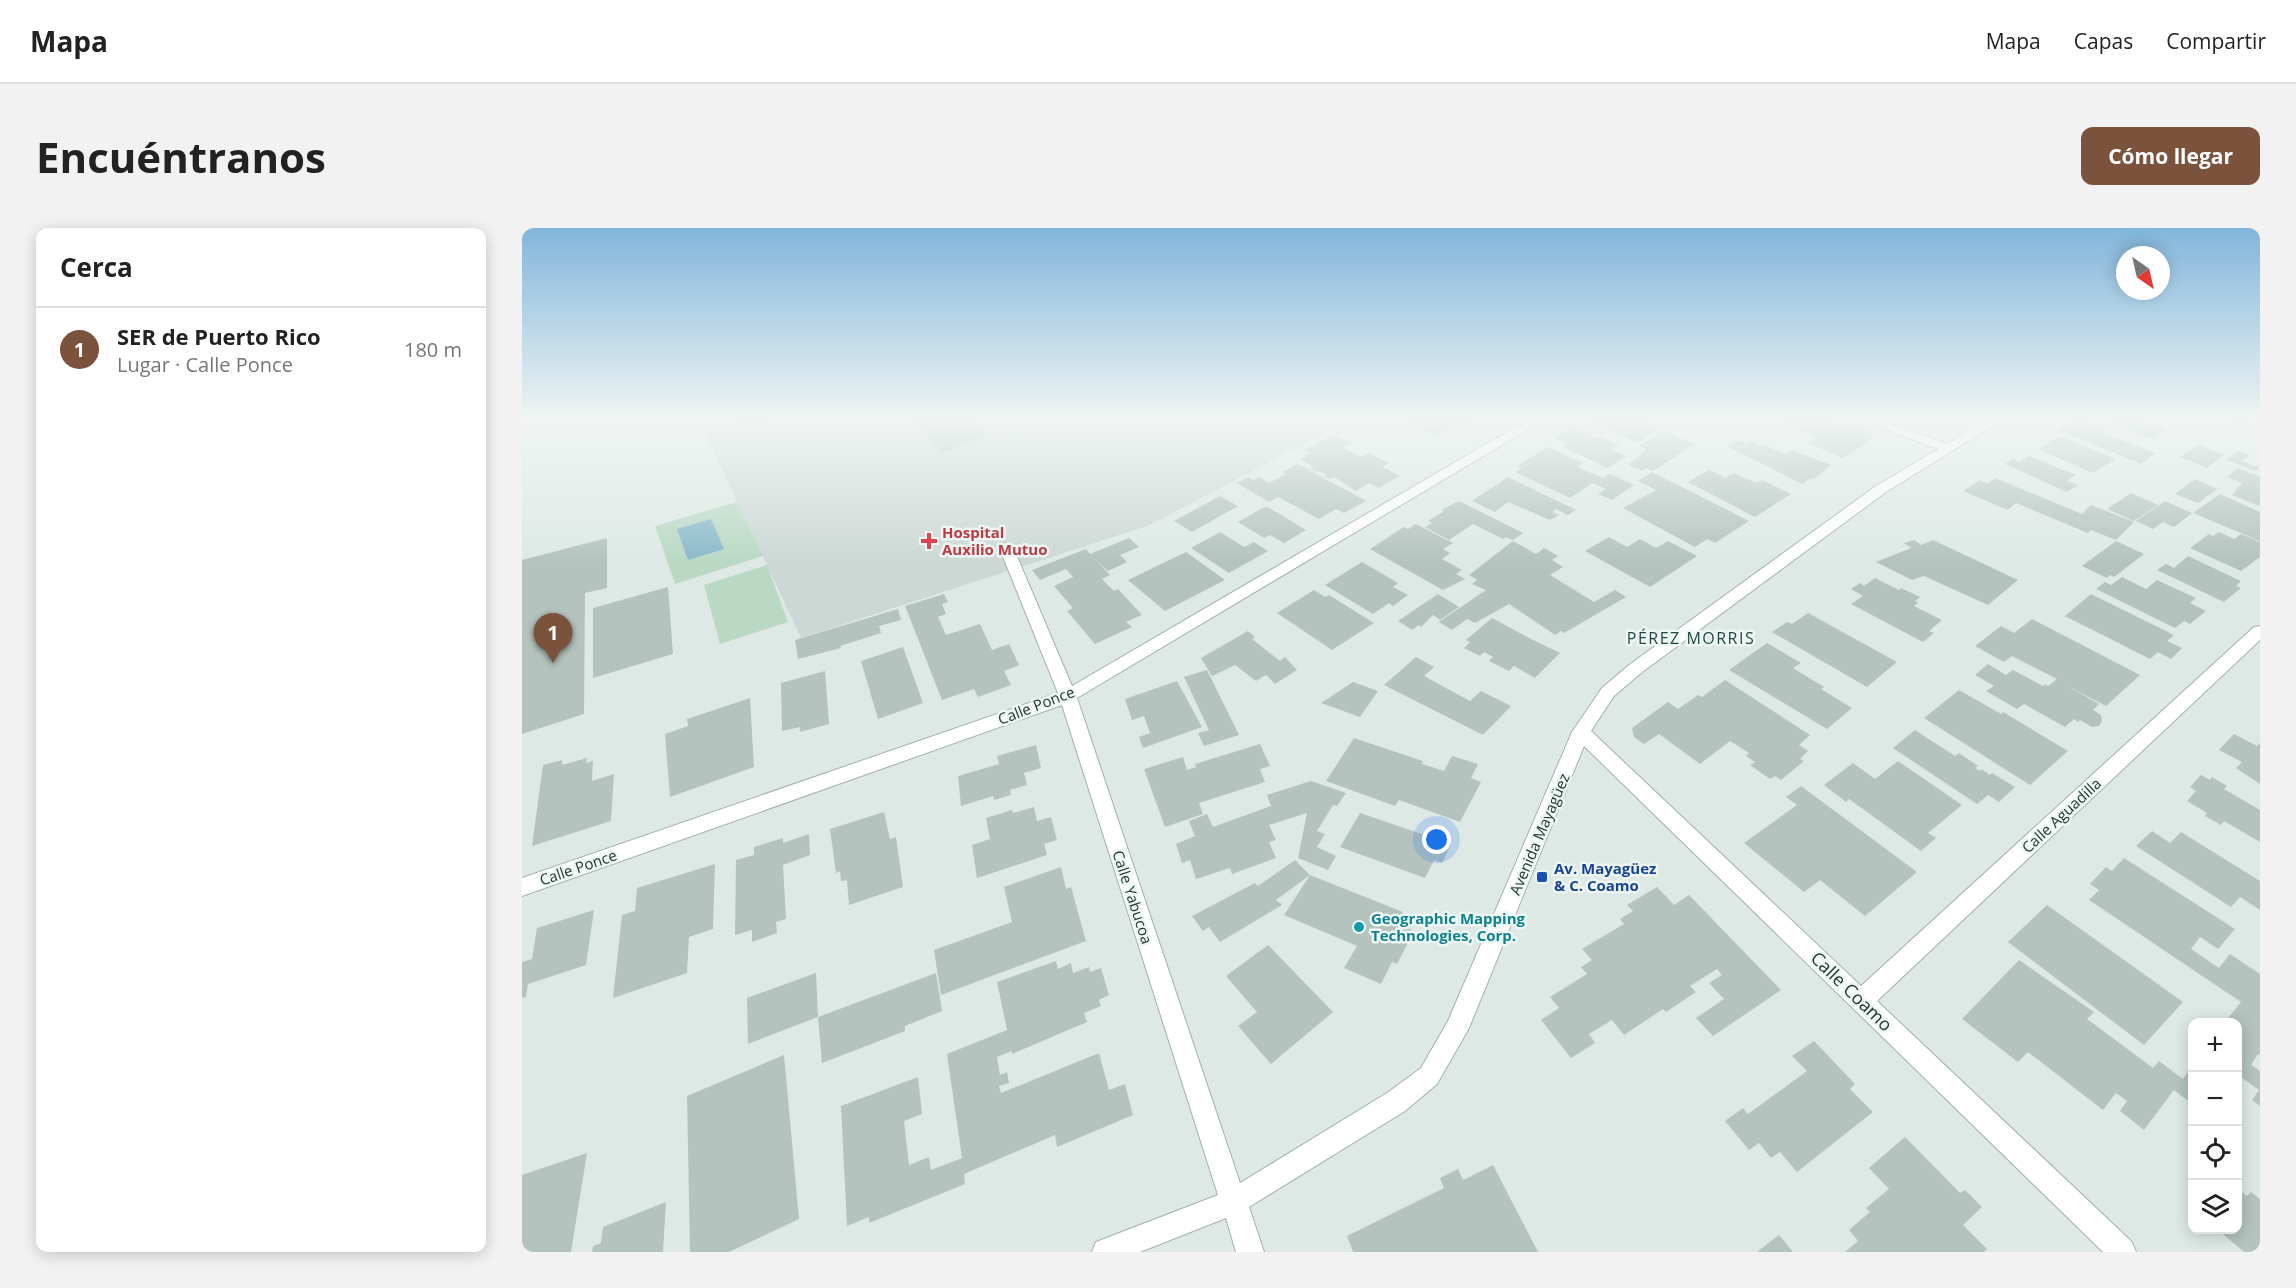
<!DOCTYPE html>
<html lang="es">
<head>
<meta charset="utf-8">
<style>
	body { margin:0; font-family:"Open Sans",sans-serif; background:#f2f2f2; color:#222 }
	.controls { position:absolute; right:18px; bottom:18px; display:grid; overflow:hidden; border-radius:12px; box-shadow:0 3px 15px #0003 }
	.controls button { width:54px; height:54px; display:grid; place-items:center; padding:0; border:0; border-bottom:2px solid #e0e0e0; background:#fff; color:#222; font:30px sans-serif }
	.compass { position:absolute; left:1594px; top:18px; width:54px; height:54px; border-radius:50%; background:#fff; box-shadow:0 3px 15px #0003; rotate:146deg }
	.you { position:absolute; left:915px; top:612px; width:21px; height:21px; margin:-15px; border:4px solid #fff; border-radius:50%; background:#1a73e8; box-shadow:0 0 0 9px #1a73e833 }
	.badge { display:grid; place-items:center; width:39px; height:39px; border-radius:50%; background:#7b533d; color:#fff; font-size:20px; font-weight:700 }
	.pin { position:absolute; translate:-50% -50px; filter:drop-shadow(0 2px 3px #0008) }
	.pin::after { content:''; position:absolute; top:32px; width:21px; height:18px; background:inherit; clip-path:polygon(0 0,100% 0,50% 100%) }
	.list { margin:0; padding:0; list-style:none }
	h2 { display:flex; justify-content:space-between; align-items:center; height:78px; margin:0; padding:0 24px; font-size:26px }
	h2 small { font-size:20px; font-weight:400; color:#767676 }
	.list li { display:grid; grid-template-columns:39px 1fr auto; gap:18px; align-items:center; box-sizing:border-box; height:84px; padding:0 24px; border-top:2px solid #e0e0e0 }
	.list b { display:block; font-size:22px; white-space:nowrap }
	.list p { margin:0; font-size:20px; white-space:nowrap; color:#767676 }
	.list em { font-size:20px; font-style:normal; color:#767676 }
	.icon { flex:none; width:33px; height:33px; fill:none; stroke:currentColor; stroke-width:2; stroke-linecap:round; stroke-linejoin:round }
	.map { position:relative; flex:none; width:1738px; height:1024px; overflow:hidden; border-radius:12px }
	header { display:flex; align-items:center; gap:36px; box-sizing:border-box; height:84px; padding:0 30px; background:#fff; border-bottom:2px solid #e0e0e0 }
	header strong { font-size:28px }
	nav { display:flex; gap:33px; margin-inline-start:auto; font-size:21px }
	.intro { display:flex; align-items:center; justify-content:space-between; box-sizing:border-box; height:144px; padding:0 36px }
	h1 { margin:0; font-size:42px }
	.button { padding:15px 27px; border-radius:12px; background:#7b533d; color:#fff; font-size:21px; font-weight:700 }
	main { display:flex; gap:36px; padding:0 36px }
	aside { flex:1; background:#fff; border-radius:12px; box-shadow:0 3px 15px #0003 }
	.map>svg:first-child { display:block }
	.built { fill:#cdd8d4 }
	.green { fill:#b9d9c5 }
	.water { fill:#8ab9ca }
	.building { fill:#b4c3be }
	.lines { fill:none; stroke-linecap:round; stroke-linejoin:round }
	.minor-casing { stroke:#a2b0ac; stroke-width:2 }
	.minor { fill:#fff; fill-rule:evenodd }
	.health-dot { fill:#e0444e; stroke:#eef6f3; stroke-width:2 }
	.transit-dot { fill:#1a4fb4; stroke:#eef6f3; stroke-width:2 }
	.culture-dot { fill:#0f9aa8; stroke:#eef6f3; stroke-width:2 }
	.labels { text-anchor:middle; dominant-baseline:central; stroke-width:5; stroke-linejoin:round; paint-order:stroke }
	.health-label { font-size:15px; font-weight:bold; fill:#be3a42; stroke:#eef6f3; text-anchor:start }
	.street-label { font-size:15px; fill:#213734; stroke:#eef6f3 }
	.transit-label { font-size:15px; font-weight:bold; fill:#164399; stroke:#eef6f3; text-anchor:start }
	.culture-label { font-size:15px; font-weight:bold; fill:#0d838f; stroke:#eef6f3; text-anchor:start }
	.neighbourhood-label { font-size:16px; letter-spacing:1.5px; fill:#1f4742; stroke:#eef6f3 }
	.near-street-label { font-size:18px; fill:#213734; stroke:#eef6f3 }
</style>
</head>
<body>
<header>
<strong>Mapa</strong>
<nav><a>Mapa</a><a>Capas</a><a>Compartir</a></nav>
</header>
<div class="intro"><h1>Encuéntranos</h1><a class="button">Cómo llegar</a></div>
<main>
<aside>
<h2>Cerca<small></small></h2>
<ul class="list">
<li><span class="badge">1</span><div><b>SER de Puerto Rico</b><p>Lugar · Calle Ponce</p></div><em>180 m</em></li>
</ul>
</aside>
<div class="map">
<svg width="1738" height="1024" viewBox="0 0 1738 1024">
	<rect width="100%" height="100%" fill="#dee9e5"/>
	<polygon class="built" points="176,190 830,190 628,297 279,410"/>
	<g class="green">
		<polygon points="215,274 241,328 153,356 133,298"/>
		<polygon points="245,337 266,394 198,416 182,357"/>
	</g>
	<polygon class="water" points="189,291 202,321 166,332 155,301"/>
	<g class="building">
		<polygon points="212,190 247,190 247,191 225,197 224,194 216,197"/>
		<polygon points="389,190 465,190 452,195 466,209 419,224"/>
		<polygon points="884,190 946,190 953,193 944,199 937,196 914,209 880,192"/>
		<polygon points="1067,190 1120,190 1118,192 1138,200 1116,215 1069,194 1072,193"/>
		<polygon points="1267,190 1298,190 1319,200 1327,194 1351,205 1347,208 1353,210 1321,230 1286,215 1294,210 1260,195"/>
		<polygon points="1615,190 1645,202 1631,211 1579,191"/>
		<polygon points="1696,190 1730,190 1718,199"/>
		<polygon points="1562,191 1584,200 1579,204 1633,225 1619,236 1536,202 1552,192 1557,194"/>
		<polygon points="1050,199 1074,210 1078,208 1097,217 1089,222 1104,228 1086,240 1041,219 1046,216 1032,210"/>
		<polygon points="1142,203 1172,216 1131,243 1125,240 1120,243 1106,237 1125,221 1117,218"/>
		<polygon points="812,207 830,215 821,220 840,229 847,225 867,235 860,239 878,248 857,260 847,255 834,263 812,249 807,251 802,248 805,246 788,241 792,239 778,231 789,225 782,222"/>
		<polygon points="1538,208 1593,231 1571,245 1516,221"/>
		<polygon points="1216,212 1225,216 1229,213 1240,218 1242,217 1263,226 1270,222 1309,237 1292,251 1289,250 1280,256 1205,218"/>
		<polygon points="1676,217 1702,227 1685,240 1658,229"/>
		<polygon points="1026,219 1061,235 1055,239 1081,250 1087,246 1112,257 1090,272 1076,266 1084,261 1071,255 1048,270 993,244 1000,240 995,238"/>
		<polygon points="1716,223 1728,227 1720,233 1738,240 1733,243 1704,232"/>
		<polygon points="1507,228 1554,247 1545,253 1556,257 1545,264 1483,236 1491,231 1497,234"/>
		<polygon points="776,236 844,273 822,285 814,281 797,291 756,269 747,274 715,255 726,249 731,252 737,249 747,255 764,246 760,244"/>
		<polygon points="1716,240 1738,249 1738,278 1710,267 1720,255 1705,249"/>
		<polygon points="1187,242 1203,250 1212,245 1234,255 1240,252 1269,266 1233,289 1166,254"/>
		<polygon points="1130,244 1227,293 1193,315 1185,311 1173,319 1101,280 1134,262 1116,253"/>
		<polygon points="986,249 1054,282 1046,287 1034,281 1030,284 1037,287 1028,292 986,274 973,284 950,273"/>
		<polygon points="1473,250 1560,286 1569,277 1612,294 1594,312 1569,302 1566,305 1494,275 1486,282 1441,263 1458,252 1466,256"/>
		<polygon points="1673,251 1695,261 1676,275 1653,266"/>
		<polygon points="1609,265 1636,277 1612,293 1585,281"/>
		<polygon points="1698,266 1738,284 1738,313 1671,285"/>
		<polygon points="698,268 716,278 670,304 652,293"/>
		<polygon points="937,273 1001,305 991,312 984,309 981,311 951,296 927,312 903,299 910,295 906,293 922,283 919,282"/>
		<polygon points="1643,273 1670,285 1652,299 1641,294 1631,301 1614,293"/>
		<polygon points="744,278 784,302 762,315 748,307 742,310 716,294"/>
		<polygon points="894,296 931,315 921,321 928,325 920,331 940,342 934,346 943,351 921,362 848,321 882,299 886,301"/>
		<polygon points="698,304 722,319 732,314 746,323 707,345 669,320"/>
		<polygon points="1697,304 1712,311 1719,306 1738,314 1738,329 1719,343 1668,320 1687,306 1691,308"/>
		<polygon points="1087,309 1105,319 1118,311 1134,320 1146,313 1175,328 1128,359 1063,323"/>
		<polygon points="85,310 85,360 63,365 62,486 0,506 0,332"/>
		<polygon points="607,310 617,319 598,327 605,334 586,343 573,331 588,347 580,351 592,363 596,361 620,387 604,394 610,399 573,416 545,383 551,380 532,358 551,349 544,341 518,352 510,342 564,321 568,326"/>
		<polygon points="1392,312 1399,317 1411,312 1496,352 1466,377 1402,348 1390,352 1354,334 1389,320 1382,315"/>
		<polygon points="991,313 1014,326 1022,320 1036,328 1030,332 1041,339 1028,347 1072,374 1093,362 1104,369 1042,405 1039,403 1033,407 987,376 953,395 945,391 930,402 917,394 964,362 950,356 955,352 947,347"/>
		<polygon points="1594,313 1622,326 1592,349 1588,347 1585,350 1560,338"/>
		<polygon points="664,324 703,352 643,383 606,352"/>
		<polygon points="1666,328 1719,353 1714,358 1719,360 1702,374 1635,342 1644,336 1652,340"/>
		<polygon points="840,334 876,355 871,359 886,367 871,378 867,375 851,386 803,357"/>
		<polygon points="1600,349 1624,361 1635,352 1674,370 1668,375 1684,383 1668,396 1662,393 1653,400 1574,361 1583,354 1589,357"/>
		<polygon points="1353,350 1377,362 1379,360 1398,369 1393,373 1396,375 1392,378 1420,392 1407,403 1412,405 1401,414 1329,376 1341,368 1329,361 1338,355 1342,358"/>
		<polygon points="146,359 151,426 71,450 71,380"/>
		<polygon points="792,362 803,369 807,367 852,395 810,422 755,385"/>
		<polygon points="422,366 426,374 420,376 424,386 416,389 424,407 458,396 470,422 487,416 497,437 482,443 489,457 456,469 452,461 420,472 383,378"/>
		<polygon points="916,366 937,379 918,392 911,387 899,399 897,397 890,402 876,393"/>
		<polygon points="1569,366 1652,407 1645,413 1660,420 1649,431 1636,424 1628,431 1543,388"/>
		<polygon points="376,381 379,392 357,398 359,405 318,418 319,420 276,431 273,412"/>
		<polygon points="1286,385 1375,434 1345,459 1250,404 1265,394 1270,396"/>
		<polygon points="970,390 1011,412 1038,425 1013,450 992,438 987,443 967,433 971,429 962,424 958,428 942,420 948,414 944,412"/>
		<polygon points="1510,391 1618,447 1584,478 1544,457 1577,476 1571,482 1579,487 1580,493 1577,498 1570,499 1558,492 1556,494 1552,491 1543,499 1502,476 1495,481 1464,463 1472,458 1453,447 1466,436 1484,447 1491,442 1521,458 1523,456 1526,458 1535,451 1490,428 1482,434 1453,418 1479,398 1492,405"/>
		<polygon points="726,403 733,409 730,411 758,433 763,429 775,442 753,456 744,447 734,453 713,437 690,448 679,430"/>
		<polygon points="1245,415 1279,435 1271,440 1302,459 1299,461 1330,480 1305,501 1207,442"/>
		<polygon points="381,419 401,475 356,491 339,433"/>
		<polygon points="894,429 912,439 902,448 948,473 959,463 989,478 961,507 862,457"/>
		<polygon points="685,442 717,507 682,518 676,505 687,502 662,449"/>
		<polygon points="303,443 307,496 278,504 278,499 260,503 259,455"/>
		<polygon points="1203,452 1288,507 1277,517 1286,523 1278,531 1282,533 1259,552 1253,548 1248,551 1228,537 1233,534 1224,528 1227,525 1208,513 1178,536 1137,506 1122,516 1112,509 1110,500 1146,474 1156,481 1176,467 1180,469"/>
		<polygon points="655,453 680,499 621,520 617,509 628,505 622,488 610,492 603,471"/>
		<polygon points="831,454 856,463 838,489 799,475"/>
		<polygon points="1437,462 1479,486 1481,484 1546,523 1508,557 1402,490"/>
		<polygon points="228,470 232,539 148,569 143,506 166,498 165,491"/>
		<polygon points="1393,502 1433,528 1437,525 1456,538 1453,540 1458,543 1459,541 1468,547 1470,545 1493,559 1477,574 1466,567 1455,576 1371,520"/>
		<polygon points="1712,506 1735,518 1738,515 1738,556 1714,540 1720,534 1697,522"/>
		<polygon points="832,510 901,533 900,536 922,543 930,528 956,536 949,550 959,554 938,594 877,572 873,578 804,553"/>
		<polygon points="738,516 748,538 738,541 743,554 677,575 681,586 643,599 622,541 661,529 665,542 674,539 673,536"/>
		<polygon points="514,517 519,540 502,545 505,557 488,562 489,567 472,572 471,568 439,578 436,548 477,536 475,528"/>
		<polygon points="65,530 64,535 71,533 70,553 92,546 89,593 10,618 21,537 40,532 40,537"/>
		<polygon points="1376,533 1440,577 1406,605 1414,610 1399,623 1327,571 1324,574 1302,557 1331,535 1353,551"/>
		<polygon points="1679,547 1688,552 1690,549 1705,558 1702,561 1738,582 1738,614 1702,593 1699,597 1683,588 1685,585 1665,573 1674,563 1668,559"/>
		<polygon points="789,553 824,565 815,578 811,577 795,603 803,606 795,619 814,628 806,642 776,630 785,585 747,597 754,612 747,614 754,630 710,646 708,640 674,651 668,632 660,635 654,616 673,608 667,593 685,586 691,599 749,578 745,567"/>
		<polygon points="1279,558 1395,644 1343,688 1298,652 1282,664 1222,615 1275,577 1264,569"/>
		<polygon points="512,579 515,593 529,589 535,612 522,616 525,627 455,650 450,617 468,611 464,590 490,582 491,585"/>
		<polygon points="362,584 368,611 374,609 381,659 327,677 325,652 319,653 318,643 314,645 308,601"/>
		<polygon points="838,585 929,616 920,635 912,632 903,650 818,619"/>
		<polygon points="1630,603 1648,615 1659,604 1738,653 1738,682 1718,669 1709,679 1614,618"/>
		<polygon points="287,606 288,627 261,637 264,691 254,694 255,705 230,714 230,702 213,707 214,632 232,627 232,619 261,610 261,615"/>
		<polygon points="1602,630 1713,701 1696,721 1678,709 1669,721 1697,740 1708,726 1738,746 1738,827 1736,826 1729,837 1738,843 1738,878 1730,872 1737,862 1716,847 1716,794 1703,794 1719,774 1567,672 1577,662 1568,656 1584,639 1590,643"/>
		<polygon points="773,632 788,647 754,672 760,677 698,714 687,699 681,703 670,688 733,655 736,658"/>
		<polygon points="193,636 191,701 167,709 165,745 91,770 100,687 113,683 115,660"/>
		<polygon points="539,639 544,661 549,659 564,713 419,767 412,722 490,694 482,659"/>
		<polygon points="788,647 881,684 875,695 892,703 875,736 870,734 859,756 822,740 835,718 762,687"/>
		<polygon points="1135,659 1152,677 1167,667 1259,762 1191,808 1174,790 1202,771 1187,755 1200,747 1195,741 1168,758 1174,764 1144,784 1141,781 1102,807 1090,792 1067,806 1073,815 1049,830 1019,792 1037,780 1028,769 1065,746 1059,739 1070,732 1060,721 1102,696 1098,691 1111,683 1105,677"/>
		<polygon points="1525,677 1661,774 1622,817 1486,714"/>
		<polygon points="72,682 64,737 6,756 4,769 0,770 0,734 10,731 15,700"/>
		<polygon points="746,717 811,784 749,836 716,798 735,784 704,748"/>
		<polygon points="1497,732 1572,784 1565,791 1631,840 1637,833 1661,851 1670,838 1670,876 1652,862 1622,902 1598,883 1605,873 1594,865 1581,882 1506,824 1496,834 1440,791"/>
		<polygon points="534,733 536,741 549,735 551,745 567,739 568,744 579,740 587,767 577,772 579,778 562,785 565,794 490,826 490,823 475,829 478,847 485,844 487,855 477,858 479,865 577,825 587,862 603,856 611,887 535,919 533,907 442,946 443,956 347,995 347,989 325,998 319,878 396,849 400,886 382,893 387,937 407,929 409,942 440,930 425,826 485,802 475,754"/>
		<polygon points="294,745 296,789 414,745 420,783 383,798 383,803 300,835 296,789 226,816 225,770"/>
		<polygon points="1292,813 1333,856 1328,861 1351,884 1275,944 1258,924 1249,930 1237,915 1227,922 1203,893 1221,880 1226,886 1285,843 1270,828"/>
		<polygon points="262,827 277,991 207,1024 168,1024 165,868"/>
		<polygon points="1383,909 1438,965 1443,962 1460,979 1441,997 1465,1021 1462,1024 1323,1024 1336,1013 1327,1002 1348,984 1344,980 1367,961 1347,940"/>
		<polygon points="65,925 49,1024 0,1024 0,947"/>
		<polygon points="971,937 1016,1024 831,1024 825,1008 922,960 918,950 936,941 941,952"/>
		<polygon points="1716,961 1725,968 1729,964 1738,971 1738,1024 1722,1024 1696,1002 1716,1002"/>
		<polygon points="144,974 141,1024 70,1024 71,1018 79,1015 81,999"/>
		<polygon points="1257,1007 1271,1024 1235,1024"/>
	</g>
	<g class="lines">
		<defs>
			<polygon id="minor" points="1009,190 1025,190 555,470 718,955 865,865 899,840 926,793 1050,504 1080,460 1107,437 1354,258 1416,221 1334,190 1353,190 1425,216 1468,190 1483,190 1364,264 1119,445 1092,468 1069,503 1339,758 1732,399 1738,398 1738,412 1355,773 1610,1014 1614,1024 1581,1024 1062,518 947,800 915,856 883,883 727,979 742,1024 714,1024 704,990 618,1024 570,1024 574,1014 696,967 540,477 0,668 0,650 536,465 477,319 479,316 484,315 491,319 550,458"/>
		</defs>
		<use href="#minor" class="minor-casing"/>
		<use href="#minor" class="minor"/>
	</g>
	<linearGradient id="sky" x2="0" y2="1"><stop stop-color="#82b6dc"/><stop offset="0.57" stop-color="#f0f5f3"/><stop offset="1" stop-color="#f0f5f3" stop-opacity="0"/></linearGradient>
	<rect width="1738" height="334" fill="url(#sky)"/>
	<path class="health-dot" d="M404 304h6v6h6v6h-6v6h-6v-6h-6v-6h6z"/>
	<rect class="transit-dot" x="1014" y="643" width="12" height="12" rx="3"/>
	<circle class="culture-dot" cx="837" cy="699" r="6"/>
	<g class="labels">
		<g class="health-label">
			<text x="420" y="304">Hospital<tspan x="420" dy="17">Auxilio Mutuo</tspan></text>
		</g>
		<g class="street-label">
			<text transform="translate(514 477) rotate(-21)">Calle Ponce</text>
			<text transform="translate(1539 587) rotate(-43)">Calle Aguadilla</text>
			<text transform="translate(1017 606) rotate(-67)">Avenida Mayagüez</text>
			<text transform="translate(56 639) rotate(-19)">Calle Ponce</text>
			<text transform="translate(611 669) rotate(72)">Calle Yabucoa</text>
		</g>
		<g class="transit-label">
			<text x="1032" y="640">Av. Mayagüez<tspan x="1032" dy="17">&amp; C. Coamo</tspan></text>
		</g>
		<g class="culture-label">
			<text x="849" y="690">Geographic Mapping<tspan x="849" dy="17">Technologies, Corp.</tspan></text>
		</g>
		<g class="neighbourhood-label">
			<text x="1169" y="410">PÉREZ MORRIS</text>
		</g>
		<g class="near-street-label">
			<text transform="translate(1330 763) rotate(44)">Calle Coamo</text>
		</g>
	</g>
</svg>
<div class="controls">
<button>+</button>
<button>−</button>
<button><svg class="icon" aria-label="locate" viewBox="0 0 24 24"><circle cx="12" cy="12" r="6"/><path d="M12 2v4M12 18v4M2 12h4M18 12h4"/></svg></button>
<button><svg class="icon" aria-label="layers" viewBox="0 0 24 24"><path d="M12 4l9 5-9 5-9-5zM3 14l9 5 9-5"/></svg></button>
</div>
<svg class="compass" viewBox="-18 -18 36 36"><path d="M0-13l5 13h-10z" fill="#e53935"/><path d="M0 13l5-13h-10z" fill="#767676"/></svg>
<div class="you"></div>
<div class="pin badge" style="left:31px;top:435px">1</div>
</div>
</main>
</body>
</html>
